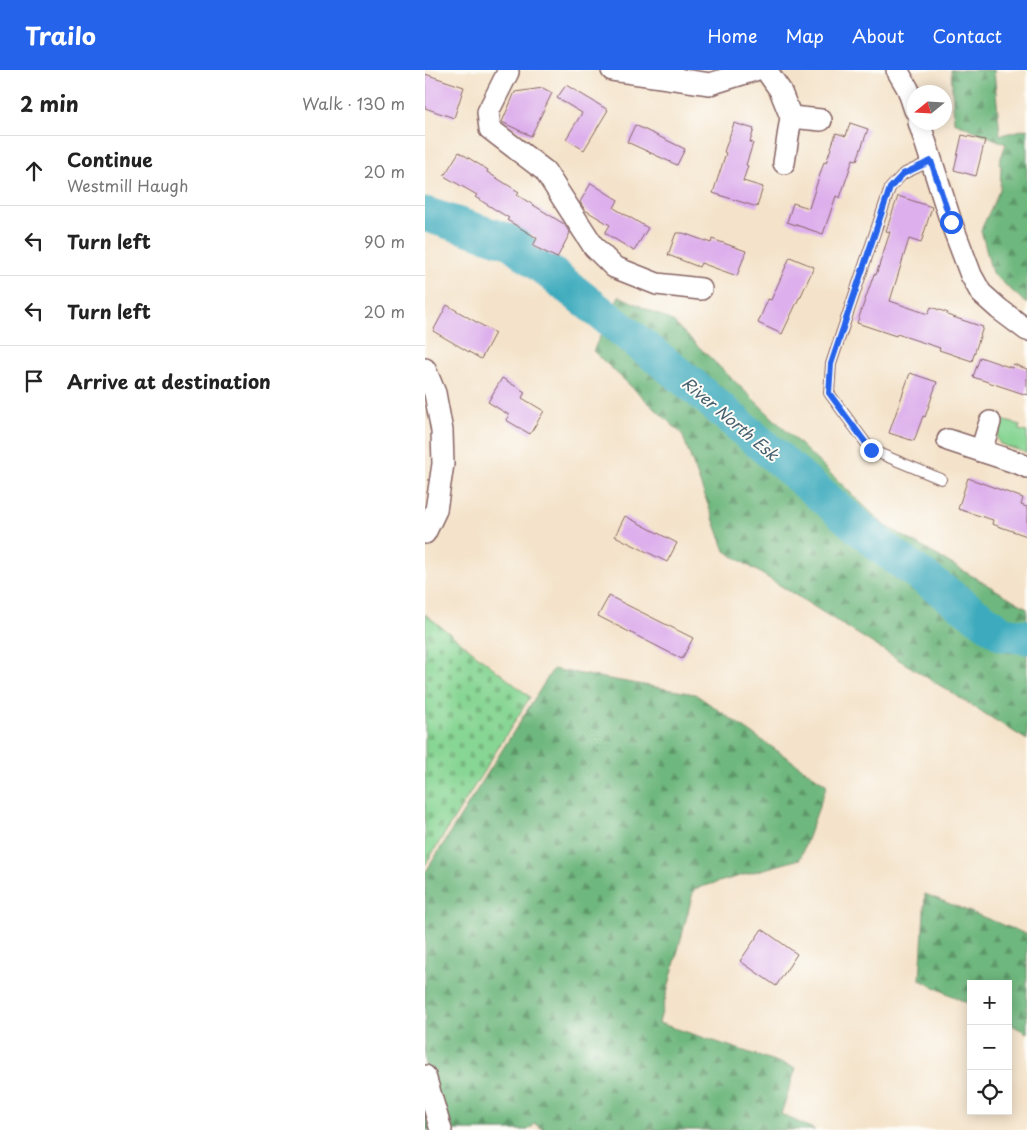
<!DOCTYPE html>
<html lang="en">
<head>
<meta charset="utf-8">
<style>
	body { margin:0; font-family:"Playpen Sans",sans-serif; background:#f6f6f6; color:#222 }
	.controls { position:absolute; right:15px; bottom:15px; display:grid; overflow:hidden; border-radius:0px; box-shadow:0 2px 12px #0003 }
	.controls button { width:45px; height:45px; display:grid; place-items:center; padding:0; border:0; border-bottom:1px solid #e0e0e0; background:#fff; color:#222; font:25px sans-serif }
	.compass { position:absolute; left:482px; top:15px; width:45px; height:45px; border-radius:50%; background:#fff; box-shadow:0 2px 12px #0003; rotate:252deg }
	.stop { position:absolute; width:15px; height:15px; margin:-11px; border:4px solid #2563eb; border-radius:50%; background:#fff }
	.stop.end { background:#2563eb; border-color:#fff; box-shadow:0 1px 5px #0008 }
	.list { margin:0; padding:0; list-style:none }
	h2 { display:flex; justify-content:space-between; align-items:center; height:65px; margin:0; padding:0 20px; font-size:21px }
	h2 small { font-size:16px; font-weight:400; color:#767676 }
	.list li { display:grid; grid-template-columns:32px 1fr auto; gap:15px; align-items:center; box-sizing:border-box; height:70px; padding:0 20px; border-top:1px solid #e0e0e0 }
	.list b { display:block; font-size:19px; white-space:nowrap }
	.list p { margin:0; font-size:16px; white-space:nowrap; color:#767676 }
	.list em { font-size:16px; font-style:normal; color:#767676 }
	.icon { flex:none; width:28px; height:28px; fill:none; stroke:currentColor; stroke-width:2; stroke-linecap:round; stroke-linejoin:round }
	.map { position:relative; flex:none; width:602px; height:1060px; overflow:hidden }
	header { display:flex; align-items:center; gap:30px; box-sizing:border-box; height:70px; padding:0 25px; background:#2563eb; color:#fff }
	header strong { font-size:24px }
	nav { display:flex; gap:28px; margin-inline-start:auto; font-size:18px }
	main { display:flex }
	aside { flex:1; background:#fff }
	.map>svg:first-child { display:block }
	.forest { fill:url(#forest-firs); stroke:#5c6b54 }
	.cemetery { fill:url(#cemetery-stones); stroke:#697a60 }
	.green { fill:#88d694; stroke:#697a60 }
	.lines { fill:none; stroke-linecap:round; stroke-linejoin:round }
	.river { stroke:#3eabbd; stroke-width:35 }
	.building { fill:#ddafec }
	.service-casing { stroke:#866463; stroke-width:12 }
	.minor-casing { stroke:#866463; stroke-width:24 }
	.service { stroke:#fff; stroke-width:10 }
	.minor { stroke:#fff; stroke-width:21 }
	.route { stroke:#2563eb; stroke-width:6 }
	.labels { text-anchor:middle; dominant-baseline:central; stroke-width:4; stroke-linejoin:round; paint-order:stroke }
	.water-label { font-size:16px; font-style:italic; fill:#455e6d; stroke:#fdfcf7 }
</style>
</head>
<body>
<header>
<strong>Trailo</strong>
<nav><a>Home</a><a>Map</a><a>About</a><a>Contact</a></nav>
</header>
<main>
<aside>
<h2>2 min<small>Walk · 130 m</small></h2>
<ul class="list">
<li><svg class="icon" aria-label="ahead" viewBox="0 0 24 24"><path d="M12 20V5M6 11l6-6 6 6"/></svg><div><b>Continue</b><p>Westmill Haugh</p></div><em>20 m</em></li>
<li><svg class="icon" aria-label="left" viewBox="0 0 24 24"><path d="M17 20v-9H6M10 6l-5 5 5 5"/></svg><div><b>Turn left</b></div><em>90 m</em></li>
<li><svg class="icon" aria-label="left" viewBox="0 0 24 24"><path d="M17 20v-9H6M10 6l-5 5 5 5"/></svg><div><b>Turn left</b></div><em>20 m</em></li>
<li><svg class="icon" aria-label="arrive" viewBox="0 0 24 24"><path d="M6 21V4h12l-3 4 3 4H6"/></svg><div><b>Arrive at destination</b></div></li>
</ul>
</aside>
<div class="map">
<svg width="602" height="1060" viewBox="0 0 602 1060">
	<defs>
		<pattern id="forest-firs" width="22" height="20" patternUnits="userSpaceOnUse" patternTransform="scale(1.25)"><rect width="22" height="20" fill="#6eb77e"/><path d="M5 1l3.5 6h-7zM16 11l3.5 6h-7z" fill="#5c9467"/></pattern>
		<pattern id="cemetery-stones" width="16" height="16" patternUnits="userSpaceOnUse" patternTransform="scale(1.25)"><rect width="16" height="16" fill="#88d694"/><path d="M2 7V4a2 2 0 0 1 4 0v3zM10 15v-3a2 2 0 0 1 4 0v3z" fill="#77b780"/></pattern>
	</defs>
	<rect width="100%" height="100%" fill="#fdfcf7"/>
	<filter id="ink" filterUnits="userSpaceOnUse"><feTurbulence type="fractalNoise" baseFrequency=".02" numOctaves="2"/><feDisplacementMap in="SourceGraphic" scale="10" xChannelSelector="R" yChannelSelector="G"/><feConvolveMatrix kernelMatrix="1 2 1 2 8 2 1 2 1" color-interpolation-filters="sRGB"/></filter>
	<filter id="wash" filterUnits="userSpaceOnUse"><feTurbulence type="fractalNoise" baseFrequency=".0096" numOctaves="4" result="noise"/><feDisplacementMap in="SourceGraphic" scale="20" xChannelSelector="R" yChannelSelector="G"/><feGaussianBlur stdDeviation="1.12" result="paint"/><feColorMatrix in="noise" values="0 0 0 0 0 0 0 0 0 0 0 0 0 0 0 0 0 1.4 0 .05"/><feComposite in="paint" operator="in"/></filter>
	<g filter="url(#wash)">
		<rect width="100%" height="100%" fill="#f4e3ca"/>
		<g class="forest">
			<polygon points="526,0 569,0 575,65 602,59 602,234 567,203 556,160 575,119 576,96 574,93 581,74 529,52"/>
			<polygon points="194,226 247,251 458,454 602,538 602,670 300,481 257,364 168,281"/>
			<polygon points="128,599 270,624 402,715 375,789 269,819 234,953 371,998 356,1044 390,1060 119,1060 110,1054 103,1060 0,1060 0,803"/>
			<polygon points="500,824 601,864 602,862 602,963 583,953 583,914 546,914 546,935 495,910"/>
		</g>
		<polygon class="cemetery" points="0,544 105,627 0,795"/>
		<polygon class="green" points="577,350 595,355 594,360 602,362 602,383 575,374 572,368"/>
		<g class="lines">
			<polyline class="river" points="0,144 86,172 266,314 458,478 578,564 602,567"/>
		</g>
		<g id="blocks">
			<g class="building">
				<polygon points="0,4 39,17 29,48 0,38"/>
				<polygon points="141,15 183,40 159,80 141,69 157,43 132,28"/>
				<polygon points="118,18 127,23 106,66 77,52 90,22"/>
				<polygon points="309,53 329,59 325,72 328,73 321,95 323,96 318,111 338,117 332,137 288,123 301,83 299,82"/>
				<polygon points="425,53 443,59 432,90 428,89 415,128 411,126 398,164 362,152 368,133 384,138 399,92 401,93 411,63 421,66"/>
				<polygon points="210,55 260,79 252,95 202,72"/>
				<polygon points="537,65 560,70 551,106 529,100"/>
				<polygon points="34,82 63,100 62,102 94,122 92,125 139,154 145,163 132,188 108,176 112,168 82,150 84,148 50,127 52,125 19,106"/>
				<polygon points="166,113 193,130 189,138 223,158 209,181 180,163 185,155 160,140 155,132"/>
				<polygon points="473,126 507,137 496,173 484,169 465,231 503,244 506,237 523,243 522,245 558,257 547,291 514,280 515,278 472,264 471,266 432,253 449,204 451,205 465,162 461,161"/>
				<polygon points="251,163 258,163 286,173 287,169 321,181 312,206 276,193 274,197 243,185"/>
				<polygon points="365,187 389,197 375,228 374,228 357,264 333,253 343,229 346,230"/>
				<polygon points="22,235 70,263 56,289 8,261"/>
				<polygon points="555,287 587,298 588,294 602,299 602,325 548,307"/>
				<polygon points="485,303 512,312 500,347 498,346 489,371 464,363"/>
				<polygon points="77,308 100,322 97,328 119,341 105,364 81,350 84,345 63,332"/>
				<polygon points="543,408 598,428 596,435 602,437 602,466 567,454 568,450 533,439"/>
				<polygon points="200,446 252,473 242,492 190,466"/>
				<polygon points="184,526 268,568 257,589 173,546"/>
				<polygon points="337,859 372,884 351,916 315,891"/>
			</g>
		</g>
	</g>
	<g filter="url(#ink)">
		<use href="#blocks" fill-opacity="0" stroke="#866463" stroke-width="1"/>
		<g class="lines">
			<defs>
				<polyline id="service" points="506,91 478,104 465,118 406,294 404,323 446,380 516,409"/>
				<g id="minor">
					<polyline points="187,0 285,14 330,0"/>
					<polyline points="341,0 355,20 366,47 359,93"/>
					<polyline points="472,0 483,19 490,40"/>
					<polyline points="83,2 63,42 65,59 120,101 169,177 189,197 232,214 276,219"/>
					<polyline points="366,47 396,50"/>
					<polyline points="494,52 526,152 546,205 556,223 574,239 602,260"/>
					<polyline points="0,299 10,323 17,361 18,394 11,440 0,463"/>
					<polyline points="523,370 593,393 602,397"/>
					<polyline points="556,381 565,352"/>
					<polyline points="0,1006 16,1060"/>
				</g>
			</defs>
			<use href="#service" class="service-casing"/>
			<use href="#minor" class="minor-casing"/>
			<use href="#service" class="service"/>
			<use href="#minor" class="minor"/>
		</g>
	</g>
	<g class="lines" filter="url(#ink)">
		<polyline class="route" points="446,380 404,323 406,294 465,118 478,104 506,91 526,152"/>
	</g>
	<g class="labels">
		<g class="water-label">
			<text transform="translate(306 348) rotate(40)">River North Esk</text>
		</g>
	</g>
</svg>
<div class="controls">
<button>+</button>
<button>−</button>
<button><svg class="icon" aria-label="locate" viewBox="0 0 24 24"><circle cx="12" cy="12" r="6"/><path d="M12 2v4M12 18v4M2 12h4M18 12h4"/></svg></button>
</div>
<svg class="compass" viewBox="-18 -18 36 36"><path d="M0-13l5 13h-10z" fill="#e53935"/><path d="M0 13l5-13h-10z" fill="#767676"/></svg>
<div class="stop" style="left:526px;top:152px"></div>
<div class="stop end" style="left:446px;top:380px"></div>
</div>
</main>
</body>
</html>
